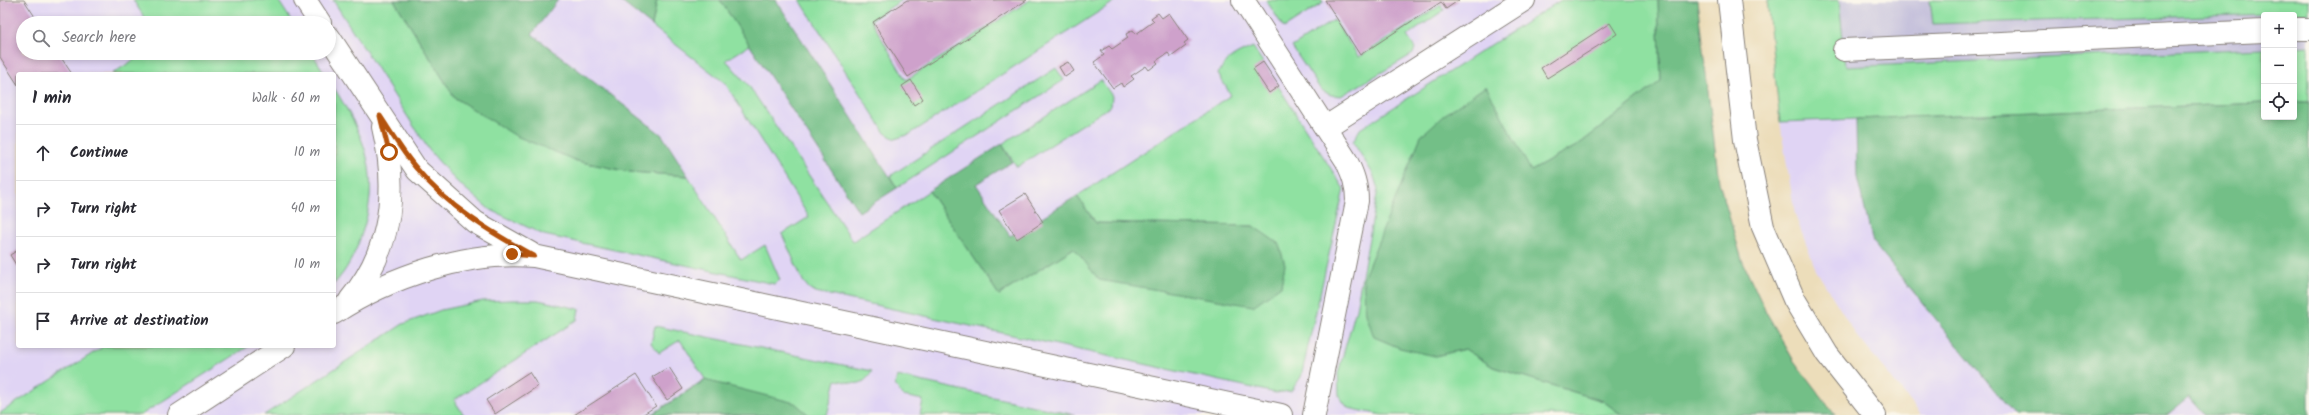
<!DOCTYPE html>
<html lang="en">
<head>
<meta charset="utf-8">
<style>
	body { margin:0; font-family:Kalam,sans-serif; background:#f2f2f3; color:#2b2b33 }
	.controls { position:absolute; right:12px; top:12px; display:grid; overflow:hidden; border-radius:4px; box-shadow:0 2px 6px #0003 }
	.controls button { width:36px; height:36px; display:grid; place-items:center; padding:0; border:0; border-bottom:1px solid #e1e1e2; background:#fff; color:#2b2b33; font:20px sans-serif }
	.stop { position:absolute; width:12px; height:12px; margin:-9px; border:3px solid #b45309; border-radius:50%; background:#fff }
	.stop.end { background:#b45309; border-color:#fff; box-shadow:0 1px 4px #0008 }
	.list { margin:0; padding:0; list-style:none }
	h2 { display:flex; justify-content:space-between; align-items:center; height:52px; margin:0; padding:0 16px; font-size:17px }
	h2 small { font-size:13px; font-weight:400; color:#7c7c81 }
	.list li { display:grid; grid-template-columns:26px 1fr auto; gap:12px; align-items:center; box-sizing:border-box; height:56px; padding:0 16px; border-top:1px solid #e1e1e2 }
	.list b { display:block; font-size:15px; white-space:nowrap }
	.list em { font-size:13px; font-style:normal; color:#7c7c81 }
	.icon { flex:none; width:22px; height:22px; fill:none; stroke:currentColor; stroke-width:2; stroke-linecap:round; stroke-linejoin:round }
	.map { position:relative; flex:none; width:2309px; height:415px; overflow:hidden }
	.search { position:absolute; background:#fff; box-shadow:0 2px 6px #0003; left:16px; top:16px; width:320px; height:44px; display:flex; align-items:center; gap:10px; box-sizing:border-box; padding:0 14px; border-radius:22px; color:#7c7c81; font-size:15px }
	.panel { position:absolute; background:#fff; box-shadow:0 2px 6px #0003; left:16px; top:72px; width:320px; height:276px; border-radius:4px }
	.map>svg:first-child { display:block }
	.built { fill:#e0d4f4; fill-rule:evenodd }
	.industrial { fill:#c4c0db }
	.green { fill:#8fe1a1; stroke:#58826e }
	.forest { fill:#73bf87; stroke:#4a7061 }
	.building { fill:#cea1cb }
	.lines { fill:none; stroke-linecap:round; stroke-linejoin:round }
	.minor-casing { stroke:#87807a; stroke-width:24 }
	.minor { stroke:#fff; stroke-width:22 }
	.route { stroke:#b45309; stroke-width:5 }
</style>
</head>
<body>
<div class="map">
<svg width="2309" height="415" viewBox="0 0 2309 415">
	<rect width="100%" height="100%" fill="#fbf7ec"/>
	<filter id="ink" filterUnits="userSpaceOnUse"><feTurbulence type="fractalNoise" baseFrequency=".025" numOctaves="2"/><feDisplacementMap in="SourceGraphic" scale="8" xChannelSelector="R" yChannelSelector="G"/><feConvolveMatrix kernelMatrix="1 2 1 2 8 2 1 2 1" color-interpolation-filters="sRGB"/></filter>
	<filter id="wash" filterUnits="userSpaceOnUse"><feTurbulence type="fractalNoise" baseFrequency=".012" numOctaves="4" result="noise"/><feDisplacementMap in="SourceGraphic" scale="16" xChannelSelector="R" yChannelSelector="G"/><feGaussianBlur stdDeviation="0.9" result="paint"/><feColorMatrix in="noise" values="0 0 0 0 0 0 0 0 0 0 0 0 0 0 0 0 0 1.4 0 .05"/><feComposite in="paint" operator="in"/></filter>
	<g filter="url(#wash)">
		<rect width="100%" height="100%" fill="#ecddba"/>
		<g class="built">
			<path d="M0 0H1697L1719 182 1742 260 1765 310 1794 361 1835 415H0ZM23 23H329V53H23ZM18 74H334V346H18Z"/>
			<polygon points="2264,103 2264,117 2294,117 2309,415 1921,415 1855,333 1816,270 1795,215 1780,122"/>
		</g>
		<polygon class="industrial" points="1767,0 2309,0 2309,102 2294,102 2294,15 2264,15 2264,103 1780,122"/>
		<g class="green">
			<polygon points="133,0 278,0 293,23 148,23"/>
			<polygon points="333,0 394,0 455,98 577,161 630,172 688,176 741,260 765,245 780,280 774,284 544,235 489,209 455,180 429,150"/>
			<path d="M657 0H720L750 45 726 60 749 86 853 241 929 191 999 295 1074 248 1253 226 1096 223 1077 196 1231 95 1218 74C1226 58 1237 54 1253 47L1344 189 1301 377 1291 391 1276 393 811 291 803 281 782 234 809 217 725 83 652 26Z"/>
			<polygon points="800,0 902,0 871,20 906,80 1030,0 1117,0 910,134 895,139 885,133"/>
			<polygon points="1266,0 1322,0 1323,3 1284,28"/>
			<polygon points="1561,0 1658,0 1661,81 1578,145 1531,171 1435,356 1465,349 1493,367 1603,401 1622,415 1382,415 1348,408 1339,396 1338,373 1356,309 1378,189 1373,174 1353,142 1360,129"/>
			<polygon points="1767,0 1839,0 1846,67 2264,48 2264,103 1780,122"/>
			<polygon points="1930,0 2309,0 2309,13 1933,24"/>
			<polygon points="1441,5 1444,10 1407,36 1415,48 1413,54 1341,96 1331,95 1321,90 1292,47 1334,20 1359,57"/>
			<polygon points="2309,46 2309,102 2294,102 2294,47"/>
			<polygon points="144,53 312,53 325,74 112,74"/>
			<polygon points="1056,68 1064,80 897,188 890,176"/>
			<polygon points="1101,80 1112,96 1111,106 1017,167 1002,144"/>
			<path d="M334 88C366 138 382 177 361 236 355 254 347 270 334 284Z"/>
			<polygon points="512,300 538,300 579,309 577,320 454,400 464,415 264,415 403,324 441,310 483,301"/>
			<path d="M655 326 872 371C862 389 854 383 836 380L827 415H651L705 379 680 340 659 353 651 343Z"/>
			<polygon points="104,346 249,346 141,415 0,415 0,413"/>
			<polygon points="897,376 1075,415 920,415 923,400 903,396 895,385"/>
		</g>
		<g class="forest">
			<polygon points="394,0 558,0 532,34 662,135 688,176 630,172 577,161 516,136 455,98"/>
			<polygon points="619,0 657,0 652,26"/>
			<polygon points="720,0 776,0 897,188 859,212"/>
			<polygon points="1658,0 1697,0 1719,182 1742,260 1765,310 1794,361 1835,415 1622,415 1603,401 1493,367 1465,349 1435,356 1400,348 1374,337 1366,314 1363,279 1421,136 1444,115 1486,86 1531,171 1578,145 1661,81"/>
			<polygon points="2294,102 2309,102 2309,415 2205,415 2189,397 2167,415 2015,415 1873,243 1857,177 1856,119 2264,103 2264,117 2294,117"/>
			<polygon points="1002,144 1012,162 976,184 1010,236 1077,196 1096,223 1253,226 1279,244 1285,265 1281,286 1253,306 1099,280 1074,248 999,295 929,191"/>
			<polygon points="705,380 795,403 809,415 651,415"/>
		</g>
		<g id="blocks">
			<g class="building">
				<polygon points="0,0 24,0 39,23 23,23 23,53 58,53 72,74 18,74 18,85 0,57"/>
				<polygon points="907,0 1027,0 908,77 873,22"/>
				<polygon points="1325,0 1459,0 1446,9 1441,2 1360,55"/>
				<polygon points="1158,13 1162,18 1169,13 1188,40 1184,43 1186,46 1171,57 1168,53 1156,61 1158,63 1149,70 1146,66 1131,76 1134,79 1123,87 1121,83 1113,88 1094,62 1104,55 1101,51 1109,46 1112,49 1128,38 1126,34 1133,30 1136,34 1154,21 1151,18"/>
				<polygon points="1610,23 1617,34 1547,78 1541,68"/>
				<polygon points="1068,62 1074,71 1065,77 1059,67"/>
				<polygon points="1263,62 1279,86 1269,93 1253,69"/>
				<polygon points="911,80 923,99 914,105 902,86"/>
				<polygon points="1025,194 1043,222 1017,239 999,210"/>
				<polygon points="18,250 18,268 10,255"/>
				<polygon points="669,367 683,389 667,400 652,377"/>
				<polygon points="529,372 538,386 495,414 486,400"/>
				<polygon points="636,375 656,406 642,415 574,415"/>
			</g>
		</g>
	</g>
	<g filter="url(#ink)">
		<use href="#blocks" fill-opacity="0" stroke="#87807a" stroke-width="1"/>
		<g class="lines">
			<defs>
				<g id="minor">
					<polyline points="305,0 320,23"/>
					<path d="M1243 0 1346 160C1353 174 1357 185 1357 201L1314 415"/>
					<polyline points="1729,0 1745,140 1763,227 1794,299 1827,354 1875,415"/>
					<polyline points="2294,29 2309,29"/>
					<polyline points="329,37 417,170 475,222 530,253"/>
					<polyline points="1844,50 2264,31"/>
					<polyline points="1326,127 1524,0"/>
					<path d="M350 300C392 250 398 189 383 127"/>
					<path d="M334 313C389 277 468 250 534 256L1281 415"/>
					<polyline points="179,415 284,346"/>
				</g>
			</defs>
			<use href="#minor" class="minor-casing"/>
			<use href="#minor" class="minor"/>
		</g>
	</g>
	<g class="lines" filter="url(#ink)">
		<path class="route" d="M389 152 380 116C392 134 403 153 417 169 448 207 492 233 534 256L512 254"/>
	</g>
</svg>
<div class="controls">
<button>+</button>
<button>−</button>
<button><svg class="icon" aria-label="locate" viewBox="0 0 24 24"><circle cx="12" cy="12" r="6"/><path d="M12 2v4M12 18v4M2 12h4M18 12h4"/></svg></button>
</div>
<div class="stop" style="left:389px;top:152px"></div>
<div class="stop end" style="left:512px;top:254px"></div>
<div class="search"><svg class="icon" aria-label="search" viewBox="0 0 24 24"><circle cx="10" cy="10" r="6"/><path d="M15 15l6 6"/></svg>Search here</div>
<section class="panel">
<h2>1 min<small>Walk · 60 m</small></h2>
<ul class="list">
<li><svg class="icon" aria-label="ahead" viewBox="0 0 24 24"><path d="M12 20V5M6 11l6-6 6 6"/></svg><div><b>Continue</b></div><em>10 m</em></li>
<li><svg class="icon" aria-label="right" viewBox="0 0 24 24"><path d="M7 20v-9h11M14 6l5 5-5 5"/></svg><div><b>Turn right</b></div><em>40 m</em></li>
<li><svg class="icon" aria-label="right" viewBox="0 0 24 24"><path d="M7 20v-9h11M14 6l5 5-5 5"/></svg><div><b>Turn right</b></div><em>10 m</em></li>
<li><svg class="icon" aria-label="arrive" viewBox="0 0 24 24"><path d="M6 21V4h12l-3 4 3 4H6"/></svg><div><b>Arrive at destination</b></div></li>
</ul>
</section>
</div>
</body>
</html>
